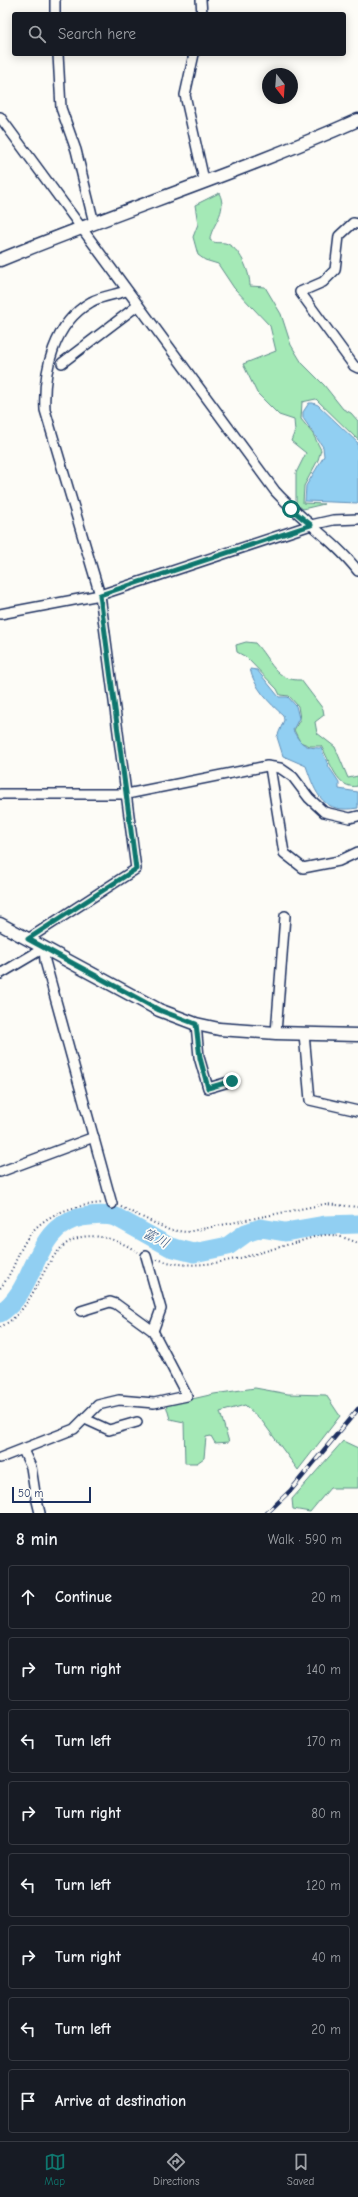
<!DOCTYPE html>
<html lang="en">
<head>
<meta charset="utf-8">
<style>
	body { margin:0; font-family:"Comic Neue","Klee One",sans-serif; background:#20242c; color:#f1f3f6 }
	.compass { position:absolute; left:262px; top:68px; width:36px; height:36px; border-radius:50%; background:#171b24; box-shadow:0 2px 10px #0003; rotate:163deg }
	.scale { position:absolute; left:12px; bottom:10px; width:79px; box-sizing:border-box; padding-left:4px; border:2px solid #1b2f5e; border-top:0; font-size:11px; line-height:14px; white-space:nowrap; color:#1b2f5e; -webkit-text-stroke:3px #fdfcf7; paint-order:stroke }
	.stop { position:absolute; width:12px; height:12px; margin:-9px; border:3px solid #0f766e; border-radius:50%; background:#fff }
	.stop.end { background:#0f766e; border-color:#fff; box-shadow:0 1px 4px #0008 }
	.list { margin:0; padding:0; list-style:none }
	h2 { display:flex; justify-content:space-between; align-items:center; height:52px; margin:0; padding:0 16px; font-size:17px }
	h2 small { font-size:13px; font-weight:400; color:#9ea1a6 }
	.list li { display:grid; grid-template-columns:26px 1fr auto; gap:12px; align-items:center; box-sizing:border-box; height:64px; margin:0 8px 8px; padding:0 8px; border:1px solid #363941; border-radius:4px }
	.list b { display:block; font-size:15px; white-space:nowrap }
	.list em { font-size:13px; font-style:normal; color:#9ea1a6 }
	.icon { flex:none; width:22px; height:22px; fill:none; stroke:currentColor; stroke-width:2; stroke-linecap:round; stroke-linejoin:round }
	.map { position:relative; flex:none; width:358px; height:1513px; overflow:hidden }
	.search { position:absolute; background:#171b24; box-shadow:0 2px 10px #0003; left:12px; right:12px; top:12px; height:44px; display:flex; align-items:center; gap:10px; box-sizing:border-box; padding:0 14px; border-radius:4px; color:#9ea1a6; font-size:15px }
	.sheet { height:628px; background:#171b24 }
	nav { display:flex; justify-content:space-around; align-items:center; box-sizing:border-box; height:56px; border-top:1px solid #363941; background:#171b24; font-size:11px; color:#9ea1a6 }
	nav a { display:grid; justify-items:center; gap:2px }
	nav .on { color:#0f766e }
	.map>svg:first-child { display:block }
	.green { fill:#a4e9b6; stroke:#608c8a }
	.water { fill:#91cff2; stroke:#628fb7 }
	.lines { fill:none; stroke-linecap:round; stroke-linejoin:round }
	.river { stroke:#91cff2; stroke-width:19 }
	.street-casing { stroke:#1b2f5e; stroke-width:12 }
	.secondary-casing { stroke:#1b2f5e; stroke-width:15 }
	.path { stroke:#1b2f5e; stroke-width:2; stroke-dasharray:1 3; stroke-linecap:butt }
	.street { stroke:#fdfcf7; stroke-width:9 }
	.secondary { stroke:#fdfcf7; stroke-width:12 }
	.rail-casing { stroke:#1b2f5e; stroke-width:4.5 }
	.rail { stroke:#fdfcf7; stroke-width:3; stroke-dasharray:9; stroke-linecap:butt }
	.route { stroke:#0f766e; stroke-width:5 }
	.labels { text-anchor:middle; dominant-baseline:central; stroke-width:3.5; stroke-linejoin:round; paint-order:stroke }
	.water-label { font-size:14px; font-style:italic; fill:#385783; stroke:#fdfcf7 }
</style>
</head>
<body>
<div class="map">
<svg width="358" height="1513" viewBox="0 0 358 1513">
	<rect width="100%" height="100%" fill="#fdfcf7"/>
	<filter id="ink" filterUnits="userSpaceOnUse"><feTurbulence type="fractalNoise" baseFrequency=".025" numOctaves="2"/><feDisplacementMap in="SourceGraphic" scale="8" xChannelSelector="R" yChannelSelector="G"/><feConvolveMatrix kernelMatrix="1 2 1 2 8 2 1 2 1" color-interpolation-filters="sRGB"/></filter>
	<g filter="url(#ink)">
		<g class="green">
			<path d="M219 193C229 212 210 226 210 240 215 244 219 242 225 243 240 247 250 272 250 286L265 287 281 314 291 345 302 363 324 385 343 409 351 413 358 421V440L316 399 302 402 301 419 313 434 321 450 318 460 304 486 303 503 324 504 303 509 296 504V473L306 453 291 441 295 431 294 420 279 415 257 393 243 364 276 351 270 326 234 288 218 264 205 260 198 255 193 237 198 224 195 205Z"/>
			<path d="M246 642 255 643C271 660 275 681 301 680L323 709 324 715 315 722 317 733 335 747 348 778 358 776V786C337 791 330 760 321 746H310L300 742 294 730 300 719 298 706 289 696 280 695 277 689 246 657 237 652 236 645Z"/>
			<polygon points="255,1388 288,1394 326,1395 340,1416 298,1470 262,1421 245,1405 220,1412 229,1442 215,1443 211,1436 206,1437 204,1458 197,1463 185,1463 184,1422 170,1419 166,1405 214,1394"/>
			<polygon points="343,1441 358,1448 358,1488 330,1488 310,1512 293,1509 292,1499"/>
		</g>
		<g class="water">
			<polygon points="313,403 318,405 358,443 358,503 305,501 306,486 324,456 323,447 303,418 303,412 309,403"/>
			<path d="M250 669 257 670 279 697H288L296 706 299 718 293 730C300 744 305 748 321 748L329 767 339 782V789L358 792V808C323 814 316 795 306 766L283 756 277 737 284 720 283 715C269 703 254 687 250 669Z"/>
		</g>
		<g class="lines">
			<path class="river" d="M0 1313C38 1289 32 1226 82 1217 94 1215 104 1214 116 1217L170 1247 194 1253 228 1246 246 1233 261 1228 285 1232 325 1225 358 1224"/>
			<defs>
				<g id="street">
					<polyline points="55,0 55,14"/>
					<polyline points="201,0 202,14"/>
					<polyline points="58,54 61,108 76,150 94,223"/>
					<polyline points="194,54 185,95 204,180"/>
					<path d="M0 117 275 491C301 520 333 539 358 571"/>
					<polyline points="358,224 353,223 339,236 335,270 323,282 300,292 354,366 358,368"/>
					<polyline points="62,363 137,306"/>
					<polyline points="0,614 100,595 311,525 333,520 358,519"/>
					<polyline points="270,767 284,853 303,868 339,861 358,852"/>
					<polyline points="0,794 127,794 267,766 280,768 293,777 309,798 324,812 350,818 358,816"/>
					<path d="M28 939 136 869 100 595 45 410C43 370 54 323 91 302 101 296 115 295 126 291"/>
					<polyline points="0,974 44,948 45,961 112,1204"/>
					<polyline points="196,1024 199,1057 208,1088 232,1081"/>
					<polyline points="276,1033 285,916"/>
					<polyline points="304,1034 310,1100 358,1111"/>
					<polyline points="0,1172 94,1137"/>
					<polyline points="146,1256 161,1309 153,1331"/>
					<polyline points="85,1419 109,1430 137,1422"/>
					<polyline points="23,1450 31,1467 35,1493 40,1513"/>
					<polyline points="0,1458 74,1429 98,1405 119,1400 154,1403 187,1396 153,1331 116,1304 110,1302 81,1311"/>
				</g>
				<g id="secondary">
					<path d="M0 260C119 211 241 172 358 120"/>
					<polyline points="0,924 159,1010 196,1024 219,1029 276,1033 358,1035"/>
				</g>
			</defs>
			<use href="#street" class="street-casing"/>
			<use href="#secondary" class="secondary-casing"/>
			<g class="path">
				<polyline points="121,1207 169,1230 187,1232 325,1204 358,1207"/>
				<path d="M157 1259C202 1275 254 1253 298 1242 307 1239 316 1236 325 1235 336 1234 348 1239 358 1243"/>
				<path d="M0 1288C12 1275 16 1257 25 1242 41 1214 72 1206 102 1203"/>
				<path d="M0 1327C49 1304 39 1220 110 1239 119 1241 129 1247 138 1252"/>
			</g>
			<use href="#street" class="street"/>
			<use href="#secondary" class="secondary"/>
			<defs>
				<polyline id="rail" points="267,1513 291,1490 358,1409"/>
			</defs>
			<use href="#rail" class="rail-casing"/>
			<use href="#rail" class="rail"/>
		</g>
	</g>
	<g class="lines" filter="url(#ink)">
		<polyline class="route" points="232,1081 208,1088 200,1058 196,1024 159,1010 28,939 136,869 100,595 311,525 291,509"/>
	</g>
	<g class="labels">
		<g class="water-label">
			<text transform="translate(156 1238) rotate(27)">富川</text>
		</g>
	</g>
</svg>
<svg class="compass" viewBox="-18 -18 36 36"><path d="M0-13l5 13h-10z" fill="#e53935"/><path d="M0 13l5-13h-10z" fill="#9ea1a6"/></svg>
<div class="scale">50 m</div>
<div class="stop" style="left:291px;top:509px"></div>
<div class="stop end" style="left:232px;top:1081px"></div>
<div class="search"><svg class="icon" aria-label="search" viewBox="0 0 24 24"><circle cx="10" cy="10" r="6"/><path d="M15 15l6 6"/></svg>Search here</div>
</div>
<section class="sheet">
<h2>8 min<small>Walk · 590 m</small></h2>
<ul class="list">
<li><svg class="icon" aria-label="ahead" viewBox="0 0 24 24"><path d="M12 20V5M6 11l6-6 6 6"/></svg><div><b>Continue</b></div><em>20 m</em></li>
<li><svg class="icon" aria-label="right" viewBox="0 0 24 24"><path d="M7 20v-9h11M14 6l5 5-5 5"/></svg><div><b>Turn right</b></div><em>140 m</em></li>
<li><svg class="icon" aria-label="left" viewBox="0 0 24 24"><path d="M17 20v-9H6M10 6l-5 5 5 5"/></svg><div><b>Turn left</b></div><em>170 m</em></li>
<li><svg class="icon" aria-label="right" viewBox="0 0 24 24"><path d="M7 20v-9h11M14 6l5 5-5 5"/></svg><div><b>Turn right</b></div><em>80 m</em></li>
<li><svg class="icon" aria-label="left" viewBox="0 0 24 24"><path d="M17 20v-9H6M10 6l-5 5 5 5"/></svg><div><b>Turn left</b></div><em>120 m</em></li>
<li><svg class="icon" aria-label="right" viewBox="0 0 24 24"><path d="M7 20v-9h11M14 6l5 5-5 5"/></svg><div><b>Turn right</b></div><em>40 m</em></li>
<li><svg class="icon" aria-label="left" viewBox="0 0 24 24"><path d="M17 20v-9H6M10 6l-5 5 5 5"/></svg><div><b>Turn left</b></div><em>20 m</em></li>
<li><svg class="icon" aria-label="arrive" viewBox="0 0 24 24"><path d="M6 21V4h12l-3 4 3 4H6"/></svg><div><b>Arrive at destination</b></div></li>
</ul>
</section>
<nav>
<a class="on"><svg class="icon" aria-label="map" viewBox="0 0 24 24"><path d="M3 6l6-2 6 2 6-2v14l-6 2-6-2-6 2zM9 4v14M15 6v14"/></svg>Map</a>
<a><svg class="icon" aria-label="directions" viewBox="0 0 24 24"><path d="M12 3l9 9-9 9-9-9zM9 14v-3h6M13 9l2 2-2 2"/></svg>Directions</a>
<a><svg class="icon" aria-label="saved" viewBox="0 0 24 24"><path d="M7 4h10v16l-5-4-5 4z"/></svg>Saved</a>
</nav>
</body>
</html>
